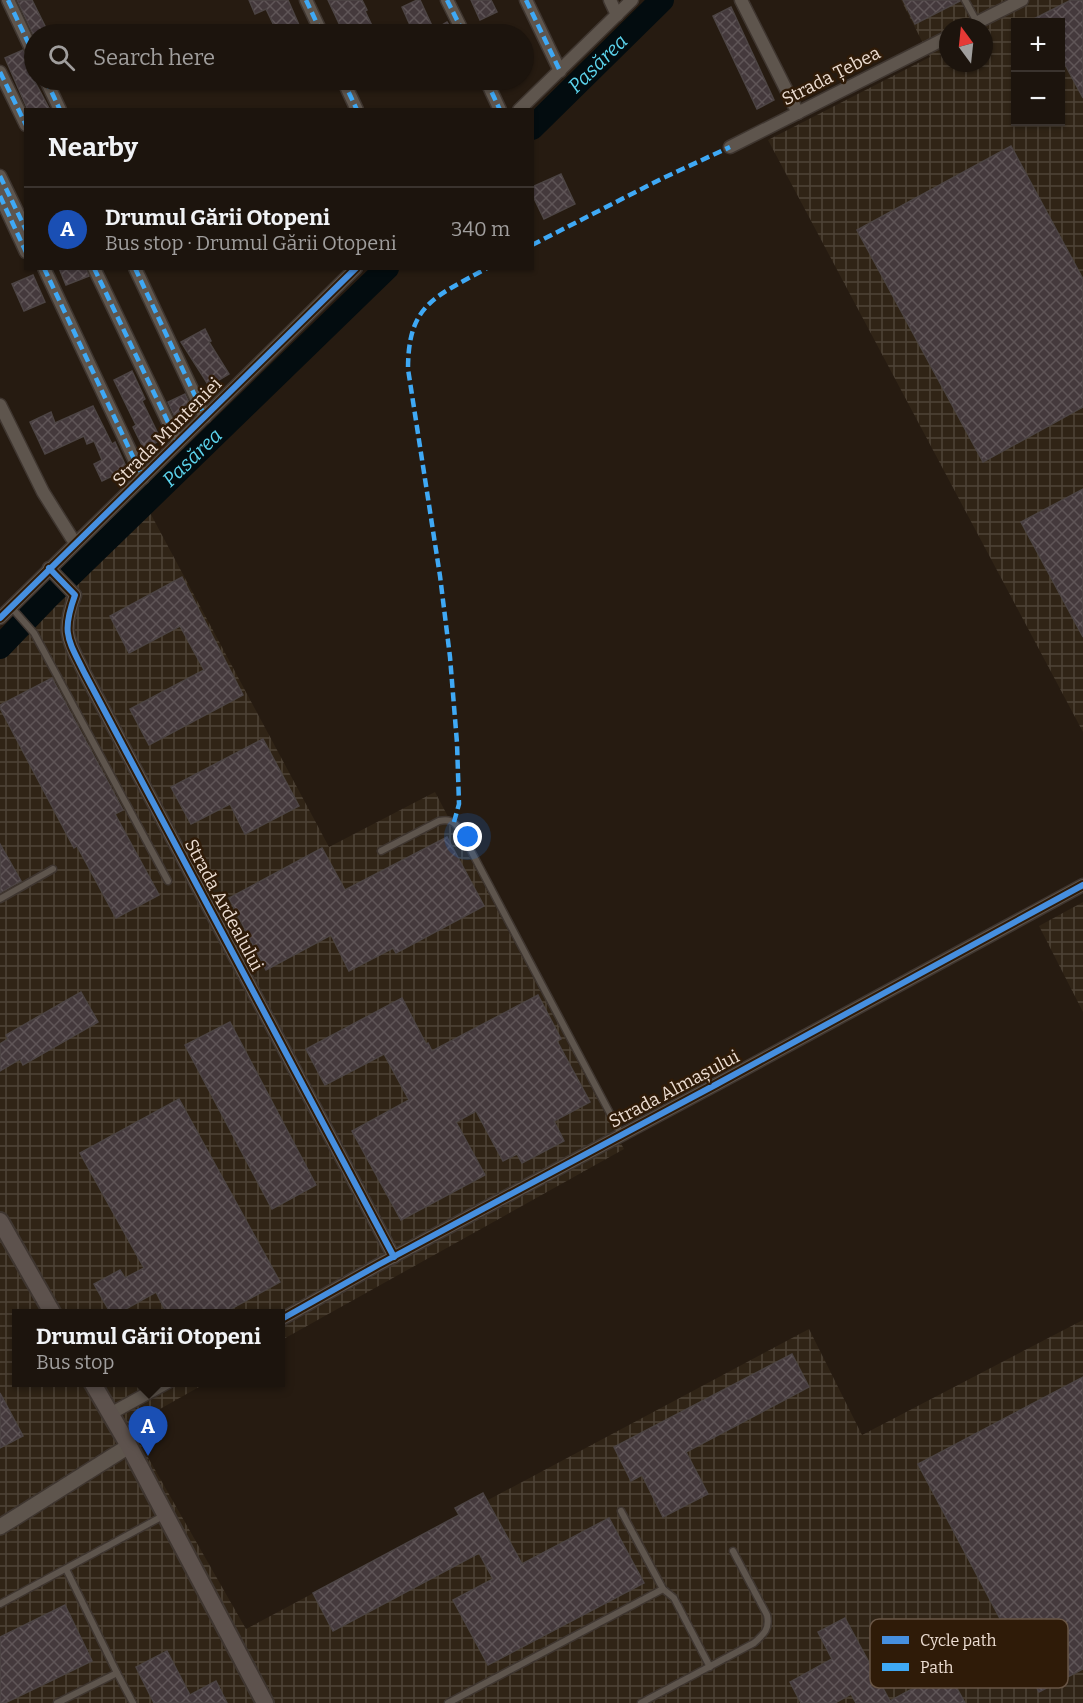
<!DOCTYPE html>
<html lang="en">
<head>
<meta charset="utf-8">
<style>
	body { margin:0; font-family:Bitter,serif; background:#251d16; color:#f1f3f6 }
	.controls { position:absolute; right:18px; top:18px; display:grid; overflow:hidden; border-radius:0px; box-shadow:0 2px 4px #0004 }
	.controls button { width:54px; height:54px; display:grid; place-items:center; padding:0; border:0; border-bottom:2px solid #3a332e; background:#1c140d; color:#f1f3f6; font:30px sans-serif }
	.compass { position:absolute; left:939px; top:18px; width:54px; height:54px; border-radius:50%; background:#1c140d; box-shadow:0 2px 4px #0004; rotate:345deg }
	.you { position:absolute; left:468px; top:837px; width:21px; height:21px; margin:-15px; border:4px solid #fff; border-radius:50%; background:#1a73e8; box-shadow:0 0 0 9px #1a73e833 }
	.badge { display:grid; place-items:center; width:39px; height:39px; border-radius:50%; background:#7c3aed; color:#fff; font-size:20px; font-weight:700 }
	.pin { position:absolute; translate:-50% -50px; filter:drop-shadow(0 2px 3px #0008) }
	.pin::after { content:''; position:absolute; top:32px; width:21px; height:18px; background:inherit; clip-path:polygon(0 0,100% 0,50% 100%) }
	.popup { position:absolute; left:12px; top:1309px; width:273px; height:78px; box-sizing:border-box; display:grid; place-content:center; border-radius:0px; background:#1c140d; filter:drop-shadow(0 2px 4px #0005); font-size:20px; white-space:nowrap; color:#a09e9d }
	.popup b { font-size:22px; color:#f1f3f6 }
	.popup::after { content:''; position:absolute; left:50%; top:100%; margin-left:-12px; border:12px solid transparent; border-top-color:#1c140d }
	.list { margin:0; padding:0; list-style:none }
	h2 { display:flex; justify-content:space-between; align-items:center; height:78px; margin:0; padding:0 24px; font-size:26px }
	h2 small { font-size:20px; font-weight:400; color:#a09e9d }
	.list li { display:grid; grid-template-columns:39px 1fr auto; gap:18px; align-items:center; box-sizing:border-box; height:84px; padding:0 24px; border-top:2px solid #3a332e }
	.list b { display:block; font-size:22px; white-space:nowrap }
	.list p { margin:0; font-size:20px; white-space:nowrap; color:#a09e9d }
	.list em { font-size:20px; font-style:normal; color:#a09e9d }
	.icon { flex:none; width:33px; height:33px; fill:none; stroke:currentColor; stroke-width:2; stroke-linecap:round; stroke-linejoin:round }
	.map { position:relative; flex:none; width:1083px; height:1703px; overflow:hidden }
	.search { position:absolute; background:#1c140d; box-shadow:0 2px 4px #0004; left:24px; top:24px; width:510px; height:66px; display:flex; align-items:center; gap:15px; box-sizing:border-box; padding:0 21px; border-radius:33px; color:#a09e9d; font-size:22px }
	.panel { position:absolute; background:#1c140d; box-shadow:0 2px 4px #0004; left:24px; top:108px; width:510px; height:162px; border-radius:0px }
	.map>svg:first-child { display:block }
	.industrial { fill:url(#industrial-grid); fill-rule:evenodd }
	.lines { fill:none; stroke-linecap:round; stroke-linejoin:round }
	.river { stroke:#030c0f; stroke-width:24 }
	.building { fill:url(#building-cross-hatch); stroke:#4c4444; stroke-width:1.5 }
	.service-casing { stroke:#3f3630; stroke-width:9 }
	.minor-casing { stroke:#3f3630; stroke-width:15 }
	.tertiary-casing { stroke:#3f3630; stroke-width:18 }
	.secondary-casing { stroke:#3f3630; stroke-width:20 }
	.service { stroke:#5e554d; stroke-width:6 }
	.minor { stroke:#5e554d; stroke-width:12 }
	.tertiary { stroke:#5e554d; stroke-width:15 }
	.secondary { stroke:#5d524d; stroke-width:16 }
	.quiet { stroke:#3fa9f5; stroke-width:4.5; stroke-dasharray:9 4.5; stroke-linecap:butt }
	.cycleway-casing { stroke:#2f1b08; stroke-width:10 }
	.cycleway { stroke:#468fdf; stroke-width:6 }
	.labels { text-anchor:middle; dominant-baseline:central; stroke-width:5; stroke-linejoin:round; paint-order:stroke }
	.street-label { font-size:18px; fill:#ecddd2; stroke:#2f1b08 }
	.water-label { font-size:20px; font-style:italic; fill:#5cd4ed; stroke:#2f1b08 }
	.key { fill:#2f1b08; stroke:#685545; stroke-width:1.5 }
	.key-label { font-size:16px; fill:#ecddd2 }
</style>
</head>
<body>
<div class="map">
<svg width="1083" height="1703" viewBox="0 0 1083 1703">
	<defs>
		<pattern id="industrial-grid" width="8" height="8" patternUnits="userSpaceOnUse" patternTransform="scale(1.5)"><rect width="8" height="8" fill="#302416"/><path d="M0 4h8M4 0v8" fill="none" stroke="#4e4337"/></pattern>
		<pattern id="building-cross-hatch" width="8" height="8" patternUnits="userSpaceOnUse" patternTransform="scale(1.5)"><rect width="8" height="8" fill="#44393c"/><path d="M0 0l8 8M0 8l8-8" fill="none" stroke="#5f5557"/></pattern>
	</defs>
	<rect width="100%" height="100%" fill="#261b11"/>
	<g class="industrial">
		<path d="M901 0H1083V732L768 140 930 57ZM1016 22H1060V122H1016ZM948 27H984V63H948Z"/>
		<polygon points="140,494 329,847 435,792 624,1149 280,1341 280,1314 16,1314 16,1382 206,1383 130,1426 246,1629 809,1329 862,1435 1083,1320 1083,1703 0,1703 0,631"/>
		<polygon points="1083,902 1083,1012 1039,926"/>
	</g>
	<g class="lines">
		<g class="river">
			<path id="s1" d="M532 128 662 0"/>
			<path id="s2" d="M0 647 48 597 387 268"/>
		</g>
	</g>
	<g class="building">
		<polygon points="17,0 32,0 49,34 33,34"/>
		<polygon points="249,0 288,0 303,34 278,34 266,9 255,14"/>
		<polygon points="328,0 362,0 367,10 365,11 376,34 344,34"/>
		<polygon points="417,0 420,0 434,30 447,22 455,34 414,34 402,7"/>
		<polygon points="471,0 491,0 497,12 480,20"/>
		<polygon points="903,0 960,0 960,1 915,24"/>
		<polygon points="1071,0 1083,0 1083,98 1060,55 1060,22 1028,22"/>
		<polygon points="731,7 774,100 757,109 713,16"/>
		<polygon points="23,50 29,61 34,63 34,80 50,110 28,110 23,99 5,58"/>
		<polygon points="1011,146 1083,279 1083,407 983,462 857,230"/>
		<polygon points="561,174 575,204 544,219 532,194 532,187"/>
		<polygon points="59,268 86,268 89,276 66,285"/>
		<polygon points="33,275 45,302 24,311 12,284"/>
		<polygon points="205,329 211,341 209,342 229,374 209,386 181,342"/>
		<polygon points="132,371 145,399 142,401 161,440 144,449 133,427 136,425 114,380"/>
		<polygon points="185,394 191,407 174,415 168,402"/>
		<polygon points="93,406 112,444 115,442 127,469 102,481 94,464 102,460 94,441 87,444 84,436 45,454 30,422 51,412 55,423"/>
		<polygon points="1083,489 1083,637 1021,522"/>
		<polygon points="182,577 243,695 149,745 130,709 204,670 180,626 129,653 110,616"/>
		<polygon points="52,678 123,810 115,814 159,895 116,918 77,846 74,848 0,708 0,705"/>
		<polygon points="263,739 299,806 245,834 230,804 191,824 171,787"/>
		<polygon points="447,837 484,906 396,953 393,948 349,971 331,935 266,970 229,898 322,848 345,890"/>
		<polygon points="0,844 21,881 0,893"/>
		<polygon points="81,992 98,1022 23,1065 20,1059 0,1071 0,1044 8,1039 6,1035"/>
		<polygon points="538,995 561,1039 557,1041 590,1102 554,1121 564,1141 522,1163 517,1154 503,1161 476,1111 456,1122 485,1175 401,1220 352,1131 409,1100 384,1054 325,1085 306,1049 402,998 426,1044 428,1043 432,1051"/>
		<polygon points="230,1022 316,1185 272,1209 185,1045"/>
		<polygon points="179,1099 280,1282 222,1314 167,1314 156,1292 117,1314 111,1314 94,1284 120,1270 125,1278 144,1268 80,1153"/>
		<polygon points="792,1354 809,1387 686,1452 708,1494 663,1517 642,1475 631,1481 614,1447"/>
		<polygon points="1083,1377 1083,1669 1039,1692 918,1464"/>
		<polygon points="0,1393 23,1436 0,1448"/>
		<polygon points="483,1493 522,1564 609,1518 644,1583 488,1665 453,1600 493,1579 479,1553 333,1631 313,1593 459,1515 455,1508"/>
		<polygon points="65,1605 92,1661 5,1703 0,1703 0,1637"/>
		<polygon points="845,1618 890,1701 947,1670 965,1703 856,1703 851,1694 835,1703 801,1703 790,1682 832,1659 818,1632"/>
		<polygon points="167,1651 190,1695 216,1681 227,1703 154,1703 136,1667"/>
	</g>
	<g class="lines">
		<defs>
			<g id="service">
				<polyline points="965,0 977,22"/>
				<polyline points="11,607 34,633 168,881"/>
				<path d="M381 851 439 821C449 819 453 821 459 828L621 1134"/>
				<polyline points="0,899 53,869"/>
				<polyline points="621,1511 663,1589 674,1598 710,1667"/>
				<polyline points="0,1604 163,1516"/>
				<polyline points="117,1673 133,1703"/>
				<polyline points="57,1703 117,1673 66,1569"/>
				<polyline points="448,1703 663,1589"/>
				<path d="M641 1703 754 1643C764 1634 770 1629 767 1615L733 1551"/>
			</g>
			<g id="minor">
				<polyline points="8,0 34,55"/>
				<polyline points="306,0 322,34"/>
				<polyline points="447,0 464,34"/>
				<polyline points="526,0 560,71"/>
				<polyline points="610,0 617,15"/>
				<polyline points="741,0 798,113"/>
				<polyline points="968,27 1022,0"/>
				<polyline points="0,72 26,125"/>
				<polyline points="46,80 60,110"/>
				<polyline points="343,80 357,110"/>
				<polyline points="486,80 500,110"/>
				<polyline points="519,110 632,0"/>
				<polyline points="730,147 948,37"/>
				<polyline points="0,176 26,230"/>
				<polyline points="0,196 26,252"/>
				<polyline points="44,268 143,478"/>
				<polyline points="94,268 178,443"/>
				<polyline points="135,268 205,417"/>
				<polyline points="0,405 43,492 75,543"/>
				<path d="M49 568 75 595C61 634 68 639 85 674L394 1257"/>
				<polyline points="0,618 356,268"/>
				<polyline points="280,1320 378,1265 717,1084 1083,885"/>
				<polyline points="110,1414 168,1382"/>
			</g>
			<polyline id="tertiary" points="0,1527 129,1446"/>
			<g id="secondary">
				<polyline points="0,1221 53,1314"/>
				<polyline points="92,1382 129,1446 265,1703"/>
			</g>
		</defs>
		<use href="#service" class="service-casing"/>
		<use href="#minor" class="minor-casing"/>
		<use href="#tertiary" class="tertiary-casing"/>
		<use href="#secondary" class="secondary-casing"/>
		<use href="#service" class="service"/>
		<use href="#minor" class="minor"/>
		<use href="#tertiary" class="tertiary"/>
		<use href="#secondary" class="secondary"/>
		<g class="quiet">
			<polyline points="8,0 34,55"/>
			<polyline points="306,0 322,34"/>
			<polyline points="447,0 464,34"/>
			<polyline points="526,0 560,71"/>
			<polyline points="0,72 26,125"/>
			<polyline points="46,80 60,110"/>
			<polyline points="343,80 357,110"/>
			<polyline points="486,80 500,110"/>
			<polyline points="0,176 26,230"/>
			<polyline points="0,196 26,252"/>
			<polyline points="532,245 661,179 730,147"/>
			<polyline points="44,268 143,478"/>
			<polyline points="94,268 178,443"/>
			<polyline points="135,268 205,417"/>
			<path d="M454 822 459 804 457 743 450 657 440 576 408 369C408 303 436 297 487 268"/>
		</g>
		<defs>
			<g id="cycleway">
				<path d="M49 568 75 595C61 634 68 639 85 674L394 1257"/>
				<polyline points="0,618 356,268"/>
				<polyline points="280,1320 378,1265 717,1084 1083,885"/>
			</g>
		</defs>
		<use href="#cycleway" class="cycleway-casing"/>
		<use href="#cycleway" class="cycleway"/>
	</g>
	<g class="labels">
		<g class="street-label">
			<text transform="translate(831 76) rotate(-27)">Strada Țebea</text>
			<text transform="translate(167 432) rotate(-45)">Strada Munteniei</text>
			<text transform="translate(224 905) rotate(62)">Strada Ardealului</text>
			<text transform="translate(674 1089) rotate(-28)">Strada Almașului</text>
		</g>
		<g class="water-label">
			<text stroke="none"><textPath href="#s1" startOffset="92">Pasărea</textPath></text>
			<text stroke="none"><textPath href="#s2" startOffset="270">Pasărea</textPath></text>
		</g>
	</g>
	<rect x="870" y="1619" width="198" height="69" rx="9" class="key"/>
	<rect x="882" y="1636" width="27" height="8" fill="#468fdf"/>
	<rect x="882" y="1663" width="27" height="8" fill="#3fa9f5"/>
	<g class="key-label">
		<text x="920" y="1646">Cycle path</text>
		<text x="920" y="1673">Path</text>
	</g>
</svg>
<div class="controls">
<button>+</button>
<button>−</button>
</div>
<svg class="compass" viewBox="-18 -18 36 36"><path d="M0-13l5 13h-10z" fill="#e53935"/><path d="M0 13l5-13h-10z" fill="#a09e9d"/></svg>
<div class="you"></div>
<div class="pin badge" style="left:148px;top:1456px;background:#1a4fb4">A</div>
<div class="popup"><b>Drumul Gării Otopeni</b>Bus stop</div>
<div class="search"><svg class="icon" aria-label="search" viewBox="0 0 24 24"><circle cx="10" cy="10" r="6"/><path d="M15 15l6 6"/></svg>Search here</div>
<section class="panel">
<h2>Nearby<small></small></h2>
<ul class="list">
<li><span class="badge" style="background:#1a4fb4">A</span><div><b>Drumul Gării Otopeni</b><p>Bus stop · Drumul Gării Otopeni</p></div><em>340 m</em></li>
</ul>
</section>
</div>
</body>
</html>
